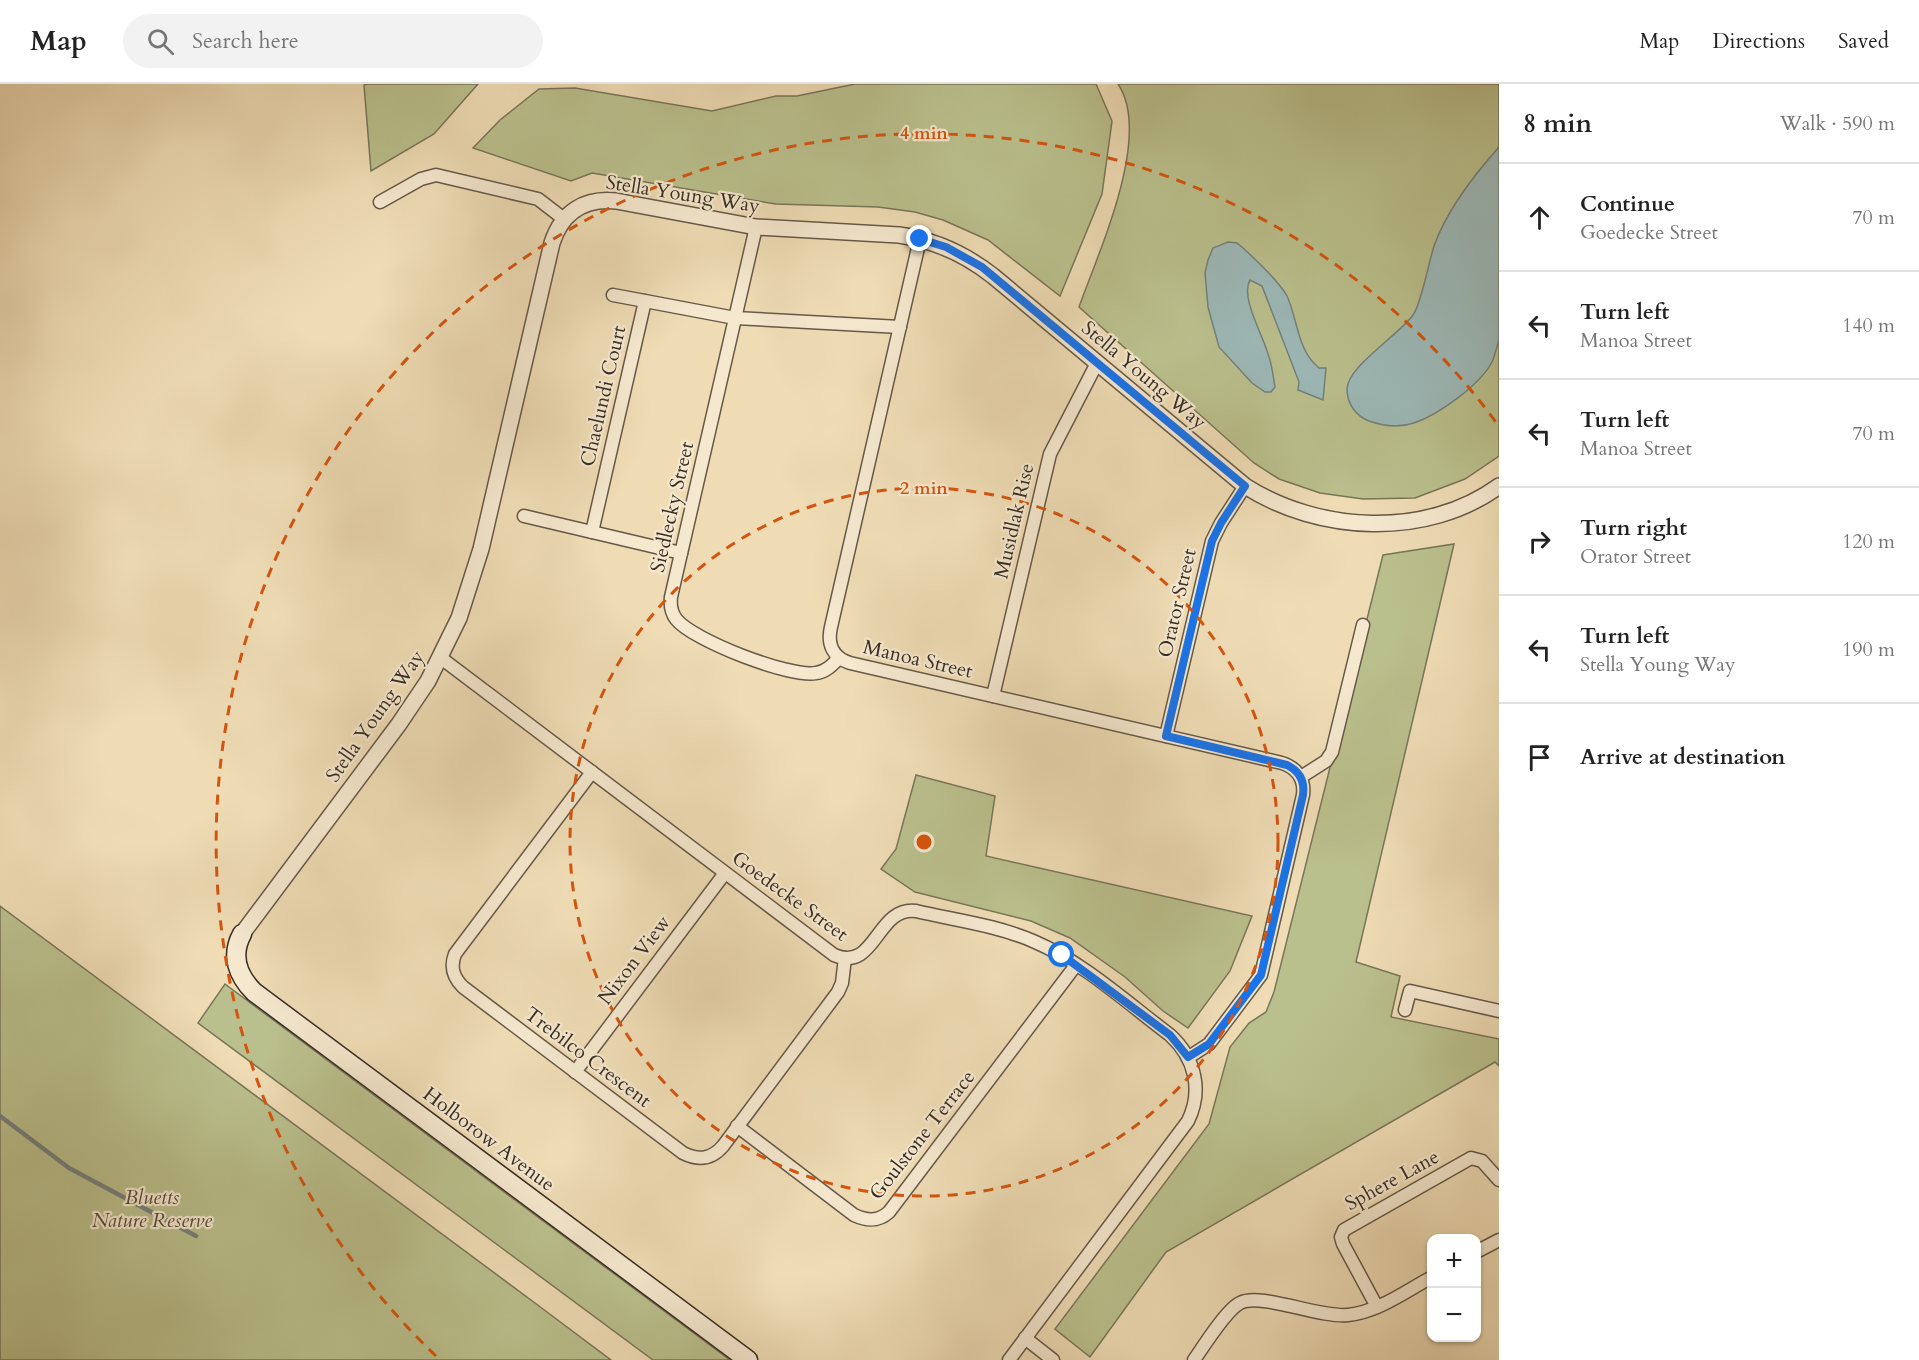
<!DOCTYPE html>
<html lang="en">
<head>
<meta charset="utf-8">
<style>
	body { margin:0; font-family:Cardo,serif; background:#f2f2f2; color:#222 }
	.controls { position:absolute; right:18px; bottom:18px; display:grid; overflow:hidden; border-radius:12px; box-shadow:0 2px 4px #0004 }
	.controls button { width:54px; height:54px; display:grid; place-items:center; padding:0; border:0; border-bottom:2px solid #e0e0e0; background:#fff; color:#222; font:30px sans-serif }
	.stop { position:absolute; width:18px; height:18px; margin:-14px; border:4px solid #1a73e8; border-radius:50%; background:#fff }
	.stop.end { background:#1a73e8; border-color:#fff; box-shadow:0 2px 6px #0008 }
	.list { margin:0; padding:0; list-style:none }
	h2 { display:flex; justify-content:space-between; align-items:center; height:78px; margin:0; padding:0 24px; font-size:26px }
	h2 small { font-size:20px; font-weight:400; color:#767676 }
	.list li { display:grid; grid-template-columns:39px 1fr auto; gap:18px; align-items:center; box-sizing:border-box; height:108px; padding:0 24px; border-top:2px solid #e0e0e0 }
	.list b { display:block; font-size:22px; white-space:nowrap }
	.list p { margin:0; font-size:20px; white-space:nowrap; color:#767676 }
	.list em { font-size:20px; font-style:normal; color:#767676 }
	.icon { flex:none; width:33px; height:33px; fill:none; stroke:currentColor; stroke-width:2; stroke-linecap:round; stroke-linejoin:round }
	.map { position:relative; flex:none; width:1499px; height:1276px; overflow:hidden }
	header { display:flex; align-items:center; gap:36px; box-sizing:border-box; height:84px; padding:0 30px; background:#fff; border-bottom:2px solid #e0e0e0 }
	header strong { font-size:28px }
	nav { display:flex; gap:33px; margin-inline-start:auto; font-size:21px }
	.search { width:420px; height:54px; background:#f2f2f2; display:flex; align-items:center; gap:15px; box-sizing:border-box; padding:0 21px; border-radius:33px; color:#767676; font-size:22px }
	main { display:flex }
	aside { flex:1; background:#fff }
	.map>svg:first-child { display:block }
	.green { fill:#bac08d; stroke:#797658; stroke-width:1.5 }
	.water { fill:#9db9b7; stroke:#75817c; stroke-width:1.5 }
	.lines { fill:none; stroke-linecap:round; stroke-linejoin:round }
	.stream { stroke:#75817c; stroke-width:4.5 }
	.minor-casing { stroke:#665948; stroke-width:15 }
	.tertiary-casing { stroke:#665948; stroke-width:18 }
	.secondary-casing { stroke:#382d24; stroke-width:21 }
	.minor { stroke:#f5e8cf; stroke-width:12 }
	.tertiary { stroke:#f5e8cf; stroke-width:15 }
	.secondary { stroke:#f5e8cf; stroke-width:18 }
	.route { stroke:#1a73e8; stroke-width:8 }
	.ring { fill:none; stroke:#d6550e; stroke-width:3; stroke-dasharray:10 8 }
	.labels { text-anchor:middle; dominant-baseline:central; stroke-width:4.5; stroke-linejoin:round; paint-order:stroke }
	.street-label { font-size:20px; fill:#382d24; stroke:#f5e8cf }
	.park-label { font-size:20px; font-style:italic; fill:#524a39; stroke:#f5e8cf }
	.centre { fill:#d6550e; stroke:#f5e8cf; stroke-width:3 }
	.ring-label { font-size:18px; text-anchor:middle; font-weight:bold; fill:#d6550e; stroke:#f5e8cf; stroke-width:4.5; stroke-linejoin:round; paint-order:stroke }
</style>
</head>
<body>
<header>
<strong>Map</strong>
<div class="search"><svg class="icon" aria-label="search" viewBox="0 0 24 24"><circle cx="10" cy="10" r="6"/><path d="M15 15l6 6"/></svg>Search here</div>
<nav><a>Map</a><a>Directions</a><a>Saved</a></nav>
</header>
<main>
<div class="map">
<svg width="1499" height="1276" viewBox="0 0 1499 1276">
	<rect width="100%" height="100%" fill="#efdcb5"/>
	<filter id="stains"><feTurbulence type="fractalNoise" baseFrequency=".00333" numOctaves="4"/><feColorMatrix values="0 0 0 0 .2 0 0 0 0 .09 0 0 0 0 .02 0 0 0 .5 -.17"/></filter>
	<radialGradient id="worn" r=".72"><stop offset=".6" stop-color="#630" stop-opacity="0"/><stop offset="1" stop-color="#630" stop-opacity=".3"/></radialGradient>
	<g class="green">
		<polygon points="367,0 478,0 434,50 371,87 364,1"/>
		<polygon points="855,0 1096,0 1112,37 1102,110 1060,212 988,156 943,136 915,128 878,123 776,120 592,89 571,97 473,64 500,36 539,5 575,4 712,27 776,12 797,12"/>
		<path d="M1118 0H1499V372L1465 395 1415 414 1363 415 1320 409 1279 395 1254 379 1079 223C1098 169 1153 52 1118 0Z"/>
		<polygon points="1454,460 1356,878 1400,892 1391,933 1499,955 1499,982 1495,978 1166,1168 1090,1273 1055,1245 1209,1040 1230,963 1249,939 1266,928 1274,908 1383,471"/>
		<polygon points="916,691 995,712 986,772 1252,832 1230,887 1188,944 1163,927 1125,893 1070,854 1031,837 915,808 881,785 896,765"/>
		<polygon points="0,822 539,1222 611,1276 0,1276"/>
		<polygon points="225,900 730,1276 653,1276 198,939"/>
	</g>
	<g class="water">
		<path d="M1499 63V256C1497 263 1495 271 1492 278 1480 301 1438 331 1414 339 1399 344 1383 342 1369 337 1356 332 1347 320 1347 305 1348 282 1399 251 1413 231 1421 221 1429 177 1434 162 1447 125 1474 91 1499 63Z"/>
		<path d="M1228 158 1237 159 1243 164C1255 175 1280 199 1287 212 1298 236 1297 266 1319 284H1326L1323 316 1298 306 1299 298 1294 285 1262 202 1250 196C1240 213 1263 251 1268 270 1272 280 1273 292 1275 303L1271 308H1265L1252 299 1219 263 1208 223 1205 189 1208 176 1213 164Z"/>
	</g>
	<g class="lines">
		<polyline class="stream" points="0,1032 69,1084 196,1152"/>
		<defs>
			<g id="minor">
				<polyline points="380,118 421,95 436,91 538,115 564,135"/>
				<path d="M756 143 671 513C670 521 671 528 676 535 692 556 790 594 816 589 826 588 832 581 839 574"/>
				<path d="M920 155 831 543C827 560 833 574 850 579L1282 679C1297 684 1305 695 1303 711L1261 891 1209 960 1189 973"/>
				<polyline points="645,217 735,234 900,243"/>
				<polyline points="524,432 681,469"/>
				<polyline points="592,448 645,217 613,211"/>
				<path d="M441 574 834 871C876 889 876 822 916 827 954 836 996 841 1033 857 1083 878 1126 918 1170 951 1195 974 1203 1006 1188 1037L1009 1276"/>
				<polyline points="993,612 1050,370 1097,279"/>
				<polyline points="1166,652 1212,457 1221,439 1245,402"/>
				<path d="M592 688 455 870C450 883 453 893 463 903L683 1069C699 1077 712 1075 723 1062L838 908 842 899 845 874"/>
				<polyline points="1301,693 1326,677 1332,668 1363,541"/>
				<polyline points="1405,926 1410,907 1499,927"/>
				<polyline points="575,988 725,789"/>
				<path d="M737 1042 854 1131C867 1137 878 1138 889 1128L1076 881"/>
				<polyline points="1476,1168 1499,1156"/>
				<polyline points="1377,1223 1343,1160 1341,1153 1344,1146 1471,1074 1482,1077 1499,1096"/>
				<polyline points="1025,1254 1053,1276"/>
				<path d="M1194 1276C1203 1263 1227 1225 1240 1219 1260 1208 1319 1234 1348 1231 1378 1228 1406 1207 1432 1193"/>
			</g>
			<path id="tertiary" d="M242 850 399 640 428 597 459 534 481 465 552 159C562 128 584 114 616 117L756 143 899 151C934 156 965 170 993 192L1245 402C1319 449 1426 455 1499 402"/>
			<path id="secondary" d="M242 850C230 872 238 892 254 908L748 1276"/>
		</defs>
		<use href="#minor" class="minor-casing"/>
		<use href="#tertiary" class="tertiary-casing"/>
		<use href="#secondary" class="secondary-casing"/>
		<use href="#minor" class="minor"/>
		<use href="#tertiary" class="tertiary"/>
		<use href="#secondary" class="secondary"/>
	</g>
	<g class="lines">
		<path class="route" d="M920 155 946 163 982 183 1245 402 1221 439 1212 457 1166 652 1287 681C1299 687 1305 697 1303 711L1261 891 1209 960 1188 973 1170 951 1062 871"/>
	</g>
	<g class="ring">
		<circle cx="924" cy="758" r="354"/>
		<path d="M436 1272A709 709 0 1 1 1498 341"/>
	</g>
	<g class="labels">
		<g class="street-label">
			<text transform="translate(683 110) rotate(9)">Stella Young Way</text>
			<text transform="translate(1144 291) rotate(40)">Stella Young Way</text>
			<text transform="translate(603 312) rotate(-77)">Chaelundi Court</text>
			<text transform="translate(672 423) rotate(-77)">Siedlecky Street</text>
			<text transform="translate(1014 437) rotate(-77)">Musidlak Rise</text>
			<text transform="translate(1177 519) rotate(-77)">Orator Street</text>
			<text transform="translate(918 575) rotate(13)">Manoa Street</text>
			<text transform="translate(375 632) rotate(-55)">Stella Young Way</text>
			<text transform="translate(790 812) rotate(36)">Goedecke Street</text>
			<text transform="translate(634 876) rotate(-53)">Nixon View</text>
			<text transform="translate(588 973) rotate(37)">Trebilco Crescent</text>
			<text transform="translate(922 1051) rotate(-52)">Goulstone Terrace</text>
			<text transform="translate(489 1055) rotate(37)">Holborow Avenue</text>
			<text transform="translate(1392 1096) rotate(-29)">Sphere Lane</text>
		</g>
		<g class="park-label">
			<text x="152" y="1113">Bluetts<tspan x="152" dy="23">Nature Reserve</tspan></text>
		</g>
	</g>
	<circle cx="924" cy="758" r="9" class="centre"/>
	<g class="ring-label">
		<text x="924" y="55">4 min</text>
		<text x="924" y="410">2 min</text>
	</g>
	<rect width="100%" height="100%" filter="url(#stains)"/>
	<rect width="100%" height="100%" fill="url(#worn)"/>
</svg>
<div class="controls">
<button>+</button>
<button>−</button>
</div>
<div class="stop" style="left:1062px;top:871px"></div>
<div class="stop end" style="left:920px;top:155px"></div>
</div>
<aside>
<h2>8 min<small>Walk · 590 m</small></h2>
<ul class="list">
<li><svg class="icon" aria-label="ahead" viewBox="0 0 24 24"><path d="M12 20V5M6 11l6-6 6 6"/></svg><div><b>Continue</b><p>Goedecke Street</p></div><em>70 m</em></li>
<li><svg class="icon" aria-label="left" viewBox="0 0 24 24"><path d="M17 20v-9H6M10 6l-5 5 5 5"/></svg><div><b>Turn left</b><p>Manoa Street</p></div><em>140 m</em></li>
<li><svg class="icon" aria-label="left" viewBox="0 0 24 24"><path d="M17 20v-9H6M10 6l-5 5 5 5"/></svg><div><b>Turn left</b><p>Manoa Street</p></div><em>70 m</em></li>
<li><svg class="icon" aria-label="right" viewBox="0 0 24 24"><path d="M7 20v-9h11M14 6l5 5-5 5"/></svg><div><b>Turn right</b><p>Orator Street</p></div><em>120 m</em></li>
<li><svg class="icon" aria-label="left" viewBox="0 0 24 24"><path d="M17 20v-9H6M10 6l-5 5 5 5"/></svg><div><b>Turn left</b><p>Stella Young Way</p></div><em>190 m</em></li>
<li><svg class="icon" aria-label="arrive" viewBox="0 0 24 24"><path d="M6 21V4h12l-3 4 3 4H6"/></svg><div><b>Arrive at destination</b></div></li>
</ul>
</aside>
</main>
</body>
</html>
